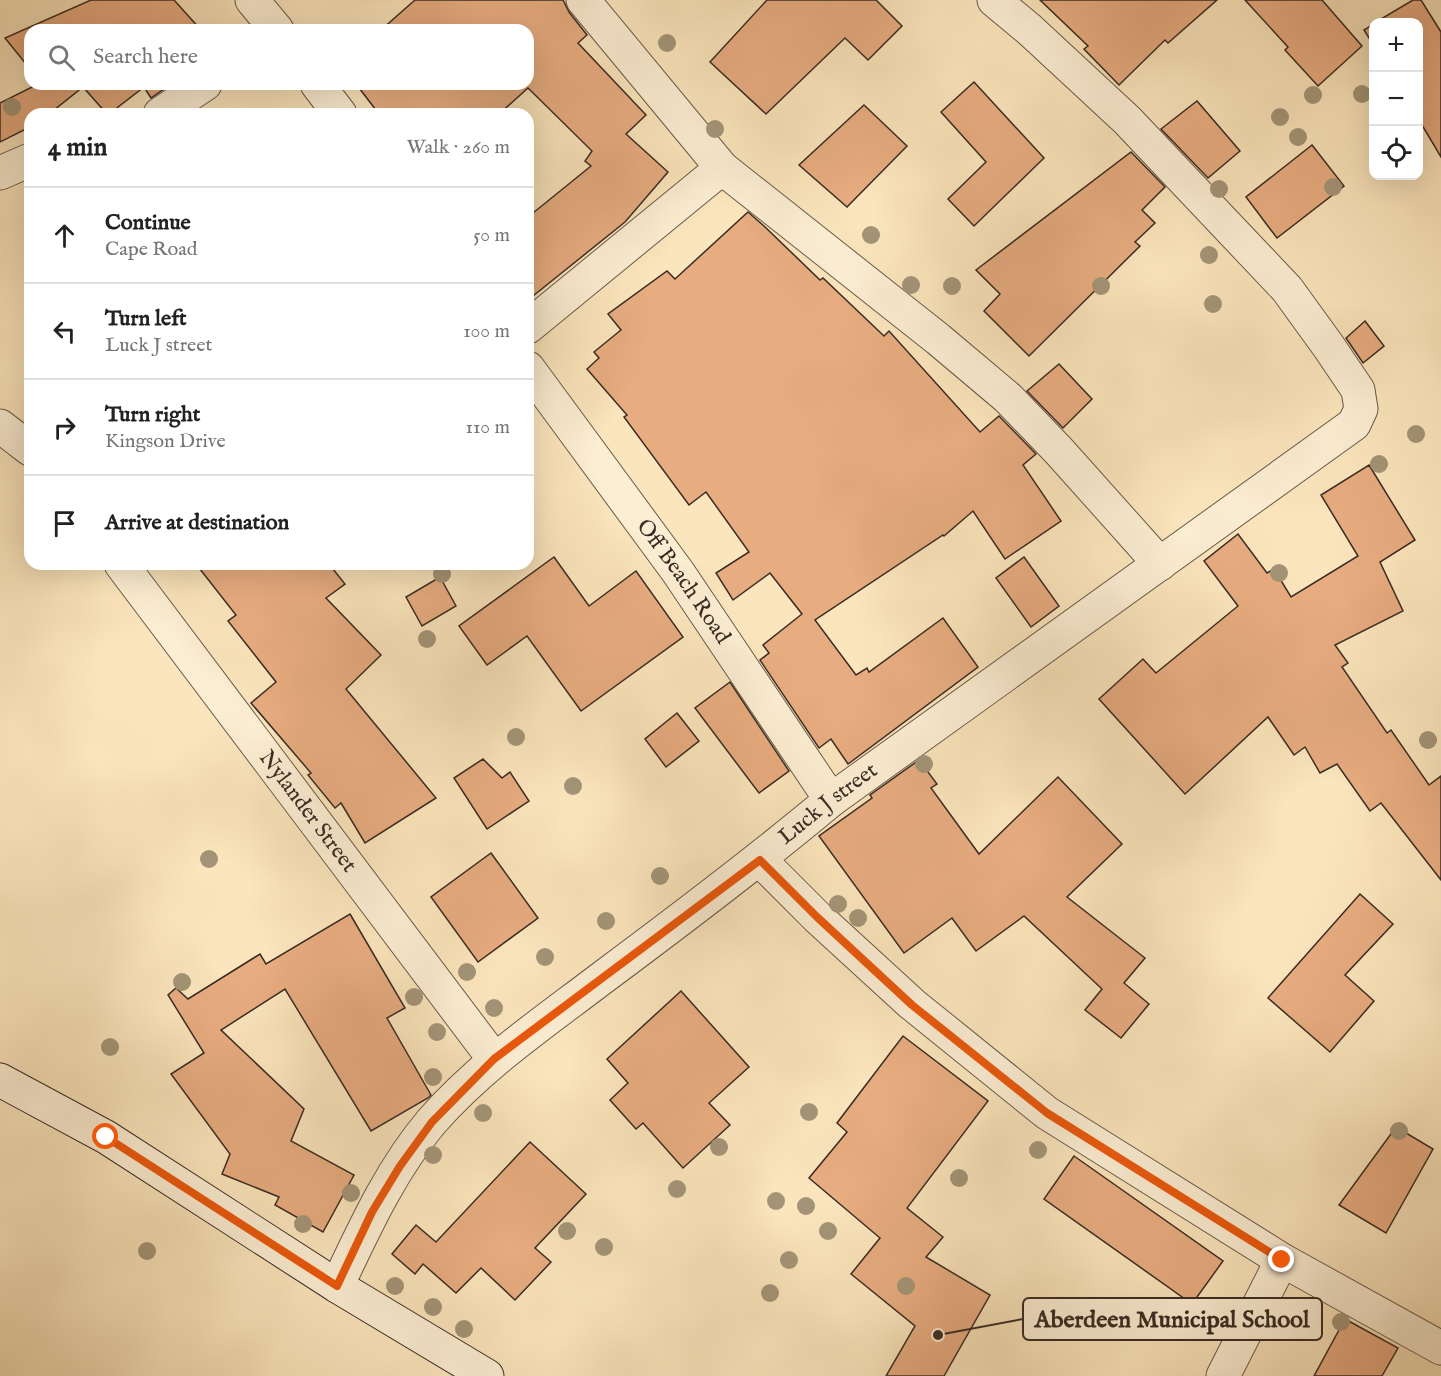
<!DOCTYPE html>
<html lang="en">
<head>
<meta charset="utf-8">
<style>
	body { margin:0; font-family:"IM FELL English",serif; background:#f2f2f2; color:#222 }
	.controls { position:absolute; right:18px; top:18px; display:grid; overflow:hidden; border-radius:12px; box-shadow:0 6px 24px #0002 }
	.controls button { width:54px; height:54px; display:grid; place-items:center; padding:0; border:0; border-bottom:2px solid #e0e0e0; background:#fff; color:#222; font:30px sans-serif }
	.stop { position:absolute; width:18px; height:18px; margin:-14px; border:4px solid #ea580c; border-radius:50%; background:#fff }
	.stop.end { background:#ea580c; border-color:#fff; box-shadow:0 2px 6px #0008 }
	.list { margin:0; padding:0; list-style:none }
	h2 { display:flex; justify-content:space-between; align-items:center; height:78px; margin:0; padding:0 24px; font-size:26px }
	h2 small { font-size:20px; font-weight:400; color:#767676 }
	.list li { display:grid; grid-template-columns:39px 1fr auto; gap:18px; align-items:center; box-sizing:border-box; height:96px; padding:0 24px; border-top:2px solid #e0e0e0 }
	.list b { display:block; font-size:22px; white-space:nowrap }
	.list p { margin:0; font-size:20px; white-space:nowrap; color:#767676 }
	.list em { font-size:20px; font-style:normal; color:#767676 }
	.icon { flex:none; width:33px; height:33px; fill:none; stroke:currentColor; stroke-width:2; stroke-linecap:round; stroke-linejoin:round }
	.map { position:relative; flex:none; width:1441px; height:1376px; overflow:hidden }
	.search { position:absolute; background:#fff; box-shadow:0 6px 24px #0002; left:24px; top:24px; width:510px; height:66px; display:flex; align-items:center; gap:15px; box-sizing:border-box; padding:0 21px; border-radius:18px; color:#767676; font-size:22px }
	.panel { position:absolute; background:#fff; box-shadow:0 6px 24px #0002; left:24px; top:108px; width:510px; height:462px; border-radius:18px }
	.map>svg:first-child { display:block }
	.building { fill:#e7ac80; stroke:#392b24; stroke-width:1.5 }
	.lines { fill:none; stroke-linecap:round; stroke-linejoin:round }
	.street-casing { stroke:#6a5a4a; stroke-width:35 }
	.secondary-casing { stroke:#392b24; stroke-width:35 }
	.street { stroke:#fceed3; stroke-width:33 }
	.secondary { stroke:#fceed3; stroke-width:33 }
	.tree { fill:#a39477 }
	.route { stroke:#ea580c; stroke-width:8 }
	.labels { text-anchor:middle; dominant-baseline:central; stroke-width:4.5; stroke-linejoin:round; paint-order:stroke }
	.street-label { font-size:22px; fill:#392b24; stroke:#fceed3 }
	.leader { fill:none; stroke:#392b24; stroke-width:2 }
	.callout-dot { fill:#392b24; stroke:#fceed3; stroke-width:2 }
	.callout { fill:#fceed3; stroke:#392b24; stroke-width:2 }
	.callout-label { font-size:24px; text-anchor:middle; font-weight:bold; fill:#392b24 }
</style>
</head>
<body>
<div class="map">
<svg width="1441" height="1376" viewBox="0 0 1441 1376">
	<rect width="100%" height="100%" fill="#fbe5bc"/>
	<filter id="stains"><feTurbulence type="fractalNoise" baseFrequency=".00333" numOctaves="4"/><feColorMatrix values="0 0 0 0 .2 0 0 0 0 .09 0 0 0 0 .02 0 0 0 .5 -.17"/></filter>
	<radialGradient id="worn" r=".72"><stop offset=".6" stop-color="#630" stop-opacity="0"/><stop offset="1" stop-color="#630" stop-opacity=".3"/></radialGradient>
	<g class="building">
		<polygon points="91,0 174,0 201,30 30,30 30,69 5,38"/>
		<polygon points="415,0 563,0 569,12 587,35 578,43 646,115 626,134 668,172 625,222 528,300 528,217 591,166 585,161 592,151 528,88 499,114 379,114 356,84 528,84 528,30 381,30"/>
		<polygon points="767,0 876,0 902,26 868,60 845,38 766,114 710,62"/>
		<polygon points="1040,0 1217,0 1168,43 1165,40 1119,85 1084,49 1088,46"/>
		<polygon points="1245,0 1322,0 1362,46 1318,86 1285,50 1288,47"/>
		<polygon points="1413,0 1421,0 1441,32 1441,157 1419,120 1419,22 1376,22"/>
		<polygon points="1374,24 1374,46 1364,30"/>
		<polygon points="974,82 1044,158 974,226 948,199 986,162 941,112"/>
		<polygon points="38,84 171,84 151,98 144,87 109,114 107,114 83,87 49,114 30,114 30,127 0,142 0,103"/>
		<polygon points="1197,101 1240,151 1208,178 1161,129"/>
		<polygon points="864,105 907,146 847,207 799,165"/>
		<polygon points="1312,145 1344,186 1277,238 1246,197"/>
		<polygon points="1131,152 1165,187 1142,210 1155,223 1135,242 1140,246 1029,356 984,311 1000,294 976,270"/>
		<polygon points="748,212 764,226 820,280 823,278 884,336 889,331 980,432 999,416 1036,454 1023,465 1061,521 1005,559 973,511 944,536 943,535 815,620 856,675 867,668 869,672 943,618 978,667 848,764 831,739 819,748 760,660 769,653 763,645 802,614 770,573 733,600 716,573 749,552 706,492 689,505 624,417 627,415 587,369 599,358 594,352 621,330 608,314 667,271 675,279"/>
		<polygon points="1365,321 1384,346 1363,363 1346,338"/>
		<polygon points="1059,364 1092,399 1063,428 1027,391"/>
		<polygon points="1369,465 1415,540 1380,562 1403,611 1335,645 1348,663 1342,667 1387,733 1391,730 1429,785 1441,776 1441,880 1381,803 1370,811 1337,764 1320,773 1305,747 1294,755 1268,717 1185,794 1099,699 1143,659 1156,673 1238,606 1204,561 1238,534 1267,573 1274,569 1291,597 1358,556 1321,495"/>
		<polygon points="554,557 589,606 636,571 683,637 581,711 527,636 487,665 459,626"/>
		<polygon points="1024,557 1059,606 1031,627 996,578"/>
		<polygon points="196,564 329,564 345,584 326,598 381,655 346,689 436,798 365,843 341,803 335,808 308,775 311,773 251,703 276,682 228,621 236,615"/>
		<polygon points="440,577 456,606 422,626 406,597"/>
		<polygon points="730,682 789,771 759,793 695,708"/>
		<polygon points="677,713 699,741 666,767 645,739"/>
		<polygon points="483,759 502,778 510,772 529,801 487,829 454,778"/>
		<polygon points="919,760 937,784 931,788 979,854 1058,777 1122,844 1067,897 1145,958 1124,983 1149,1004 1121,1038 1085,1010 1102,989 1024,916 976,951 952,918 904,953 819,836 872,798 870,795"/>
		<polygon points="491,853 538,918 478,962 431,897"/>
		<polygon points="1360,894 1393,924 1345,975 1374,1001 1330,1052 1268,998"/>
		<polygon points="350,914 405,1008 387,1018 431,1095 428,1098 371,1131 285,989 221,1030 304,1109 291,1141 354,1175 323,1232 275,1205 279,1197 222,1174 230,1154 171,1074 204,1053 168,995 176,988 188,999 260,954 266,964"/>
		<polygon points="681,991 749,1067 709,1103 730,1125 683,1168 643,1123 636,1129 610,1100 628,1083 607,1059"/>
		<polygon points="903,1036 988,1101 907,1208 943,1237 926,1257 990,1295 944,1376 886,1376 915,1326 851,1274 880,1238 809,1178 847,1132 837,1123"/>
		<polygon points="1396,1127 1433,1149 1386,1233 1339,1205"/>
		<polygon points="530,1142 586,1194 535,1248 551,1262 515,1300 481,1268 456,1293 423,1264 415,1274 392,1254 416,1225 436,1242"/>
		<polygon points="1074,1156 1223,1261 1192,1304 1044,1199"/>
		<polygon points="1345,1319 1398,1348 1382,1376 1314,1376"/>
	</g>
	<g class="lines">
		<defs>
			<g id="street">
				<polyline points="252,0 277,30"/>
				<polyline points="583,0 722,168 938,339 1008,398 1059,451 1160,564"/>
				<polyline points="317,84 340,114"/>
				<polyline points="160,114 205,84"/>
				<polyline points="0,173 30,160"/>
				<polyline points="528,327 722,168"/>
				<path id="s1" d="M528 368 678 572 831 800"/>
				<polyline points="0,426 30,449"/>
				<path id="s2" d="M121 564 494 1059"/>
				<polyline points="760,860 817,917 912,1004 1047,1113 1282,1260 1441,1348"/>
				<path id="s3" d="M337 1286C364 1229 391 1169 432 1121 481 1065 543 1023 602 978 680 920 757 862 831 800L1354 424 1361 409 1358 390 1329 347 1287 289 1127 120 1030 30 994 0"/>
				<polyline points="1223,1376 1282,1260"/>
			</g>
			<polyline id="secondary" points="0,1080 106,1137 337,1286 487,1376"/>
		</defs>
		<use href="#street" class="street-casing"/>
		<use href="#secondary" class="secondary-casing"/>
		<use href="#street" class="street"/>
		<use href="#secondary" class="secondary"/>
	</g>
	<g class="tree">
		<circle cx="667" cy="43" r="9"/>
		<circle cx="1362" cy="94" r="9"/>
		<circle cx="1313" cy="95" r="9"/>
		<circle cx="12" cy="107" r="9"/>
		<circle cx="1280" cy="117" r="9"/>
		<circle cx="715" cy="129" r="9"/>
		<circle cx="1298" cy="137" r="9"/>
		<circle cx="1333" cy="187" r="9"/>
		<circle cx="1219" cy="189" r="9"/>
		<circle cx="871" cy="235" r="9"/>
		<circle cx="1209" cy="255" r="9"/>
		<circle cx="911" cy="285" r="9"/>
		<circle cx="952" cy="286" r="9"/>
		<circle cx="1101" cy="286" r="9"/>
		<circle cx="1213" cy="304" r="9"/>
		<circle cx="1416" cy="434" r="9"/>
		<circle cx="1379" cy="464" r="9"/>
		<circle cx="1279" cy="573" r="9"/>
		<circle cx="442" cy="574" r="9"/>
		<circle cx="427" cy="639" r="9"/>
		<circle cx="516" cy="737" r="9"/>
		<circle cx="1428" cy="740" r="9"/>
		<circle cx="924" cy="764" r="9"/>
		<circle cx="573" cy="786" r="9"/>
		<circle cx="209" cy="859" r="9"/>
		<circle cx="660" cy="876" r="9"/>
		<circle cx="838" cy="904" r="9"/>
		<circle cx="858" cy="918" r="9"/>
		<circle cx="606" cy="921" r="9"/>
		<circle cx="545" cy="957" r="9"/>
		<circle cx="467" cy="972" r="9"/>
		<circle cx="182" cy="982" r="9"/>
		<circle cx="414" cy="997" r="9"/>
		<circle cx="494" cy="1008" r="9"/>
		<circle cx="437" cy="1032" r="9"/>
		<circle cx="110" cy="1047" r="9"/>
		<circle cx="433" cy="1077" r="9"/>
		<circle cx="809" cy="1112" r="9"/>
		<circle cx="483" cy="1113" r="9"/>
		<circle cx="1399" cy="1131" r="9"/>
		<circle cx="719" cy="1147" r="9"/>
		<circle cx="1038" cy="1150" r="9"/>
		<circle cx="433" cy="1155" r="9"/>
		<circle cx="959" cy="1178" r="9"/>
		<circle cx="677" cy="1189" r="9"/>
		<circle cx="351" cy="1193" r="9"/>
		<circle cx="776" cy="1201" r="9"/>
		<circle cx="806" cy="1206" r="9"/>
		<circle cx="303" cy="1224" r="9"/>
		<circle cx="567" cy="1231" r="9"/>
		<circle cx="828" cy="1231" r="9"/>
		<circle cx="604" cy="1247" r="9"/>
		<circle cx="147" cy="1251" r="9"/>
		<circle cx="789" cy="1260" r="9"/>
		<circle cx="395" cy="1286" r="9"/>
		<circle cx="906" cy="1286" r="9"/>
		<circle cx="770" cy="1293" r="9"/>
		<circle cx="433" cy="1307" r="9"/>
		<circle cx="1341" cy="1322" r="9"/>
		<circle cx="464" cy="1329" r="9"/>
	</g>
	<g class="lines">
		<polyline class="route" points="106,1137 337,1286 372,1212 400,1166 432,1122 494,1059 760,860 817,917 912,1005 1047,1113 1282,1260"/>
	</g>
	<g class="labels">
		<g class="street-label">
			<text stroke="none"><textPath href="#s1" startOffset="264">Off Beach Road</textPath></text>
			<text stroke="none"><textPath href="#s3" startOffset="699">Luck J street</textPath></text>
			<text stroke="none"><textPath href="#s2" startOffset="310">Nylander Street</textPath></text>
		</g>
	</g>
	<path class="leader" d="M938 1335L1023 1319"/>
	<circle class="callout-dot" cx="938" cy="1335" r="6"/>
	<rect class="callout" x="1023" y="1298" width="299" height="42" rx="6"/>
	<g class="callout-label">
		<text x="1172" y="1327">Aberdeen Municipal School</text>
	</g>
	<rect width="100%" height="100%" filter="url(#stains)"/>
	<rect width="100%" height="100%" fill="url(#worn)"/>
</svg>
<div class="controls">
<button>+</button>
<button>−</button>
<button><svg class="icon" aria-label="locate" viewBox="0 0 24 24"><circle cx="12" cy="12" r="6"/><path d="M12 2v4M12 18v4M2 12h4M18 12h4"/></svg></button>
</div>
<div class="stop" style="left:106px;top:1137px"></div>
<div class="stop end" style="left:1282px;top:1260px"></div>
<div class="search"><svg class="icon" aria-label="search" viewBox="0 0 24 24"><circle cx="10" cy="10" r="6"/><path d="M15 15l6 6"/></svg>Search here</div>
<section class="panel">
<h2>4 min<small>Walk · 260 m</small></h2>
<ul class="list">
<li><svg class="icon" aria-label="ahead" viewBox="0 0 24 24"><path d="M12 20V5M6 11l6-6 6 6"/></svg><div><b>Continue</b><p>Cape Road</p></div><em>50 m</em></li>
<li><svg class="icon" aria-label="left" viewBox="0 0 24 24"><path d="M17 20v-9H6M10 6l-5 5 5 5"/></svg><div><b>Turn left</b><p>Luck J street</p></div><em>100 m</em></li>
<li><svg class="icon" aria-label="right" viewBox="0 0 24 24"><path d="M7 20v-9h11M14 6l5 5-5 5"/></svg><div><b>Turn right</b><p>Kingson Drive</p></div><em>110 m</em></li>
<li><svg class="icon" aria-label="arrive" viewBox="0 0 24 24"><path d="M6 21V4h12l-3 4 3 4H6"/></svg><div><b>Arrive at destination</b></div></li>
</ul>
</section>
</div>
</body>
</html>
